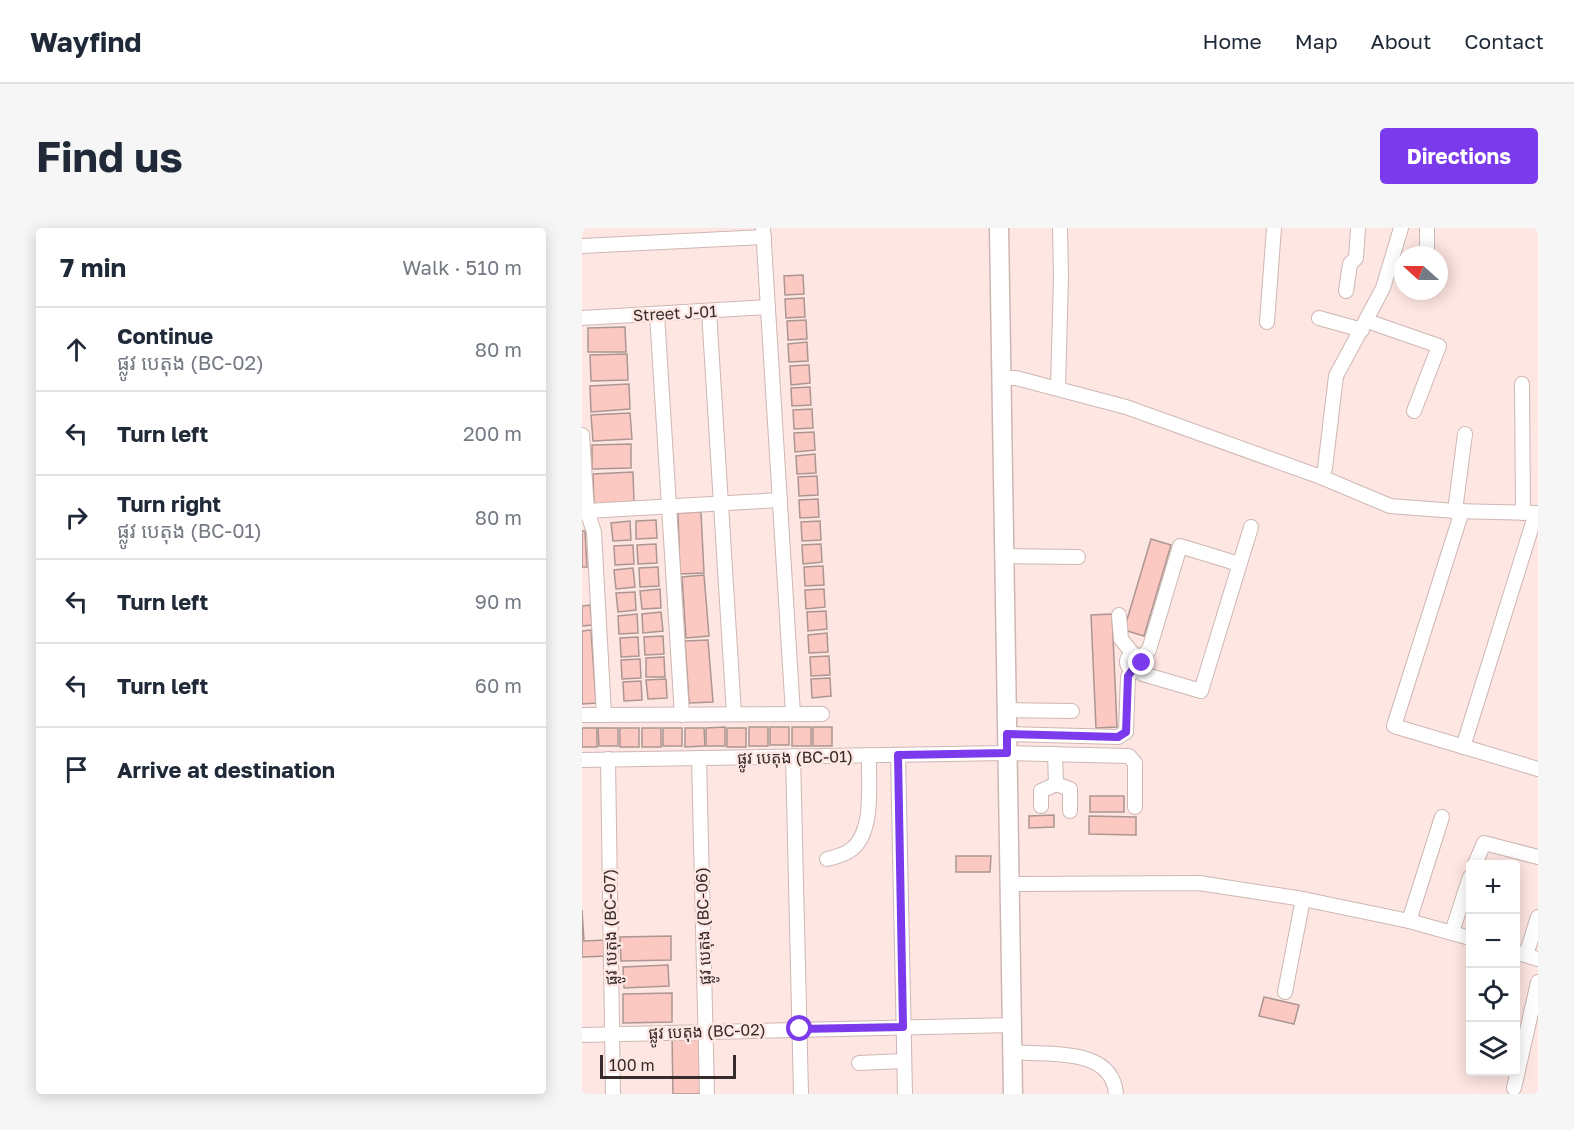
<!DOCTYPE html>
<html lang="en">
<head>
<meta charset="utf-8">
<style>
	body { margin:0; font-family:"Golos Text","Noto Sans Khmer",sans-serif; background:#f6f6f7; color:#1f2937 }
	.controls { position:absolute; right:18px; bottom:18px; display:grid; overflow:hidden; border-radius:6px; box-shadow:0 3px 15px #0003 }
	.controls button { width:54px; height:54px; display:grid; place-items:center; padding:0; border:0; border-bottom:2px solid #e0e1e3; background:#fff; color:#1f2937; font:30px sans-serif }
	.compass { position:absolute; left:812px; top:18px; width:54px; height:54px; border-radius:50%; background:#fff; box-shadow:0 3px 15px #0003; rotate:291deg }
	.scale { position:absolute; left:18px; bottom:15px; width:136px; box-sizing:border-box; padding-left:6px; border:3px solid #342b2a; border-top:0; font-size:16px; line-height:21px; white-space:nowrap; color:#342b2a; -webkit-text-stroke:4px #fee6e2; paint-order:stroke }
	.stop { position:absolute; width:18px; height:18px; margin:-14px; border:4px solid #7c3aed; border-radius:50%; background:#fff }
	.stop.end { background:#7c3aed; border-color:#fff; box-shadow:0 2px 6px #0008 }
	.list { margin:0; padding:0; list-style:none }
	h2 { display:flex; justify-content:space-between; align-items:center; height:78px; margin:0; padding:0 24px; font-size:26px }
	h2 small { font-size:20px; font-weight:400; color:#747a83 }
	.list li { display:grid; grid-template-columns:39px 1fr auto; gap:18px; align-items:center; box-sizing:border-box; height:84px; padding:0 24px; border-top:2px solid #e0e1e3 }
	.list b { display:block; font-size:22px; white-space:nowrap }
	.list p { margin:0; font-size:20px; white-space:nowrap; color:#747a83 }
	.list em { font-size:20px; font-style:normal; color:#747a83 }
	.icon { flex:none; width:33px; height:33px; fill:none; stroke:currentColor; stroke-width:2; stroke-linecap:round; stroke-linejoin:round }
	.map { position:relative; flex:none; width:956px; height:866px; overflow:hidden; border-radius:6px }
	header { display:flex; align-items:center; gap:36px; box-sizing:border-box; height:84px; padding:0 30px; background:#fff; border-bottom:2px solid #e0e1e3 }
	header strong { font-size:28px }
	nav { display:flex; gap:33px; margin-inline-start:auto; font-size:21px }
	.intro { display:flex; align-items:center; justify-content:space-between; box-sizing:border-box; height:144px; padding:0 36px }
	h1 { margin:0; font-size:42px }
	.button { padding:15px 27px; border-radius:6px; background:#7c3aed; color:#fff; font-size:21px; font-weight:700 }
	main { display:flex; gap:36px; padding:0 36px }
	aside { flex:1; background:#fff; border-radius:6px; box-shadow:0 3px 15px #0003 }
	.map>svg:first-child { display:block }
	.building { fill:#fbc9c1; stroke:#ac9692; stroke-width:1.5 }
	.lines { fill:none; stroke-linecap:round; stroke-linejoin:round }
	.minor-casing { stroke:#ceb7b3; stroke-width:16 }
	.major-casing { stroke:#ceb7b3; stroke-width:21 }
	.minor { stroke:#fff; stroke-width:14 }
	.major { stroke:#fff; stroke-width:18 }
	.route { stroke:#7c3aed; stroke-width:8 }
	.labels { text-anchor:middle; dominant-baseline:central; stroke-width:5; stroke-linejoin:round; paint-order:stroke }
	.street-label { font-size:16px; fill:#342b2a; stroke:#fee6e2 }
</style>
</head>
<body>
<header>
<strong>Wayfind</strong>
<nav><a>Home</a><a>Map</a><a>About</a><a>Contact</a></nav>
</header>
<div class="intro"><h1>Find us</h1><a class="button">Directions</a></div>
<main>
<aside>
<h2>7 min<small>Walk · 510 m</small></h2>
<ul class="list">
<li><svg class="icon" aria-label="ahead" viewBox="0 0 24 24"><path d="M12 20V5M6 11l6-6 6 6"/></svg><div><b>Continue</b><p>ផ្លូវ បេតុង (BC-02)</p></div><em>80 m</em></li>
<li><svg class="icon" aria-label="left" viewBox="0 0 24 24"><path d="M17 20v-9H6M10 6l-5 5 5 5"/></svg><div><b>Turn left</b></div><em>200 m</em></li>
<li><svg class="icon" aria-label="right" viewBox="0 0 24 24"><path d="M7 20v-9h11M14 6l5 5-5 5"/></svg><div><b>Turn right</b><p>ផ្លូវ បេតុង (BC-01)</p></div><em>80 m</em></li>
<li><svg class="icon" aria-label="left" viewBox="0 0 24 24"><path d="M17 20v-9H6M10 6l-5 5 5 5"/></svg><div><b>Turn left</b></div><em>90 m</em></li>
<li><svg class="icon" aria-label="left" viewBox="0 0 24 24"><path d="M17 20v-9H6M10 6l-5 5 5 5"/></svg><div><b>Turn left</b></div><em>60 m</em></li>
<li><svg class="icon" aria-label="arrive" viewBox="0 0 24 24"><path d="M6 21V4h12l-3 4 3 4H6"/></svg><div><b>Arrive at destination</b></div></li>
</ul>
</aside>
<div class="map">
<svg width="956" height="866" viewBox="0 0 956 866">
	<rect width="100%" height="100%" fill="#fee6e2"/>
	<g class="building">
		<polygon points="221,47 222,66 203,67 202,48"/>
		<polygon points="222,70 223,89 204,90 203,71"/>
		<polygon points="224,92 225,111 206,112 205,93"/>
		<polygon points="43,99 44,124 6,124 6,100"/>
		<polygon points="225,114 226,133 207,134 206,116"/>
		<polygon points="45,126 46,152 9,153 8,127"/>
		<polygon points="227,137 228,155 209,157 208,138"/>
		<polygon points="47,156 48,181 9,184 8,158"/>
		<polygon points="228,159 229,177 210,178 209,160"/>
		<polygon points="230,181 231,200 212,201 211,182"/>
		<polygon points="48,185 50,211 11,213 9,187"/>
		<polygon points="232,204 233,222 213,224 212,205"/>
		<polygon points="49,216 49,240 10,241 10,217"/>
		<polygon points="233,226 234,245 215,246 214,228"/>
		<polygon points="51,244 52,275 12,276 11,246"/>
		<polygon points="235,248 236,267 217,268 216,249"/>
		<polygon points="236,271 237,289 218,290 217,272"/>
		<polygon points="119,284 122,345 98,346 96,285"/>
		<polygon points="74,292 75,310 54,311 54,293"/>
		<polygon points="48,293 49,312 31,313 29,295"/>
		<polygon points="238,293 239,312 220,313 219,294"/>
		<polygon points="0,303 3,303 5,339 0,339"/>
		<polygon points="569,311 589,317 562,408 542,402"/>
		<polygon points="74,316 75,335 56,336 55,317"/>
		<polygon points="239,316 240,334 221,336 220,317"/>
		<polygon points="51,317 52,336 33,337 32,318"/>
		<polygon points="241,338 242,357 223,358 222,339"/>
		<polygon points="76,339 77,358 58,359 57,340"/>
		<polygon points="51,340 53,359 34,361 32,342"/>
		<polygon points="122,347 127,408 104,410 100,349"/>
		<polygon points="78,361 79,380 60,381 58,363"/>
		<polygon points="242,361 243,379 224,381 223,362"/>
		<polygon points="53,364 54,382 36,384 34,365"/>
		<polygon points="8,377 10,397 0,398 0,378"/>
		<polygon points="244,383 245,401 226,403 225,384"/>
		<polygon points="79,384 81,403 61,405 60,386"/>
		<polygon points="55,386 56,405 37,406 36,388"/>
		<polygon points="530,386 535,499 514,500 509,387"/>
		<polygon points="9,402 14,475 0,476 0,403"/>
		<polygon points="245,405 246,424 227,425 226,407"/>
		<polygon points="81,408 82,426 63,427 62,409"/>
		<polygon points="56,409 57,428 39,429 38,410"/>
		<polygon points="126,412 131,474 107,475 103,413"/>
		<polygon points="247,428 248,447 229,448 228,429"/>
		<polygon points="82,429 83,449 64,449 64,430"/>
		<polygon points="58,431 59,450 40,451 39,432"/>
		<polygon points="248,450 249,468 230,470 229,451"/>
		<polygon points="84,451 85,470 66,471 64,452"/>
		<polygon points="59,453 60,472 42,473 41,454"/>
		<polygon points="143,499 143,518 124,518 124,500"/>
		<rect x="167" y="499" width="19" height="19"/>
		<rect x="188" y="499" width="19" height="18"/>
		<rect x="210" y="499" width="19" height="19"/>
		<rect x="231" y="499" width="19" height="19"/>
		<rect x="0" y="500" width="15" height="19"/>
		<polygon points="16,500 36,500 36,518 17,518"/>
		<rect x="38" y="500" width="19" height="19"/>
		<rect x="60" y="500" width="19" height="19"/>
		<rect x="81" y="500" width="19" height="18"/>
		<polygon points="103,500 122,500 123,518 103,519"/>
		<rect x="145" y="500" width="19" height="19"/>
		<rect x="508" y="568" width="34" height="16"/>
		<polygon points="472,587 472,599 447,600 447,588"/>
		<polygon points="507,588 554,589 554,607 507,606"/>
		<polygon points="374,628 409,628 408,644 374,644"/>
		<polygon points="0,682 2,713 25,712 26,728 0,729"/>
		<polygon points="89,708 89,732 39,733 38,709"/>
		<polygon points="86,737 87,758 42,760 41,739"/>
		<polygon points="90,765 90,794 41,795 41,766"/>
		<polygon points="682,769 717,777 712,796 677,788"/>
		<polygon points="117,807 118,866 91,866 90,808"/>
	</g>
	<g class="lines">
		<defs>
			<g id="minor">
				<polyline points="181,0 211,486"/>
				<polyline points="0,18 182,9"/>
				<polyline points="845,27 845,0"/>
				<polyline points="764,63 768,36 774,30 776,0"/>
				<polyline points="127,83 152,486"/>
				<polyline points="75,86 100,487"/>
				<polyline points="0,90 186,79"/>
				<polyline points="737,90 780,102"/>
				<polyline points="785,93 857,118 832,183"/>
				<polyline points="685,94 692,0"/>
				<polyline points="418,150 434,150 544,179 739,249 808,278 873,283 956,285"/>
				<polyline points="940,156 941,285"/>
				<polyline points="476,160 479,48 478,0"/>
				<polyline points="0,207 5,283 12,304 22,487"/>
				<polyline points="739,249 743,240 754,148 801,60 819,0"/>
				<polyline points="5,283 198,272"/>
				<polyline points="873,283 883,206"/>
				<polyline points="880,283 812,498 956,541"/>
				<polyline points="421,328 496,329"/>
				<polyline points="537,387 539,411 551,426"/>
				<circle cx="552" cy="434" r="7"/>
				<polyline points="559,429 567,422 598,318 657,336"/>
				<polyline points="555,440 561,446 619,463 669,299"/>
				<polyline points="424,482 490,483"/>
				<polyline points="0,487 240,486"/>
				<polyline points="425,506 536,509 544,504 546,449 551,441"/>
				<polyline points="881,519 954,285"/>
				<polyline points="473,526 474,556 488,561 488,583"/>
				<polyline points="316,527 323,866"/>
				<polyline points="211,528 219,866"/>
				<polyline points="117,530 125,866"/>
				<polyline points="26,531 31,866"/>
				<polyline points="0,532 425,525 547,528 553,535 553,579"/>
				<polyline points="459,578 459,563 474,556"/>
				<path d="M245 631C253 629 263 627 270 621 293 602 286 554 287 527"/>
				<polyline points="893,636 902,615 956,629"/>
				<polyline points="427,656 617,655 721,671 827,693 888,710"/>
				<polyline points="827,693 860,589"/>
				<polyline points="870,704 888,649"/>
				<polyline points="933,724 956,731"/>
				<polyline points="944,727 956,689"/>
				<polyline points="703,764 721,671"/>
				<polyline points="0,807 431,797"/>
				<path d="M431 824C466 828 530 818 534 866"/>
				<polyline points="277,835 322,833"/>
				<polyline points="932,860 956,754"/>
			</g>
			<polyline id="major" points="417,0 431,866"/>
		</defs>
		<use href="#minor" class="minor-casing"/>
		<use href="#major" class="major-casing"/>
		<use href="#minor" class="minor"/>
		<use href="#major" class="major"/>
	</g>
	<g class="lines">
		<polyline class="route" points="218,801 321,799 316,527 425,525 425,506 536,509 544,504 546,448 551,441 560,435"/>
	</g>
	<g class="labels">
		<g class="street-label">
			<text transform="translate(93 85) rotate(-3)">Street J-01</text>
			<text transform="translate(213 529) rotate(-1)">ផ្លូវ បេតុង (BC-01)</text>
			<text transform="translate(121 698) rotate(-92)">ផ្លូវ បេតុង (BC-06)</text>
			<text transform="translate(28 699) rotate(-91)">ផ្លូវ បេតុង (BC-07)</text>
			<text transform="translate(125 803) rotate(-2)">ផ្លូវ បេតុង (BC-02)</text>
		</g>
	</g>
</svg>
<div class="controls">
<button>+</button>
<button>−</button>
<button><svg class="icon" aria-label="locate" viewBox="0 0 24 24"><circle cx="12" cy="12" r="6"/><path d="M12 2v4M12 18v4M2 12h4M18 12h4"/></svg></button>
<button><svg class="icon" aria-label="layers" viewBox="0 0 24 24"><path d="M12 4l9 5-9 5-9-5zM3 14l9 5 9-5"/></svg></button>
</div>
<svg class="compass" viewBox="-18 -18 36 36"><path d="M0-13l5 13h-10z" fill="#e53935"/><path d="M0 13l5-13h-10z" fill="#747a83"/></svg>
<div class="scale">100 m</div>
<div class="stop" style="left:218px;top:801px"></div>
<div class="stop end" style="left:560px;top:435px"></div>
</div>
</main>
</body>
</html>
